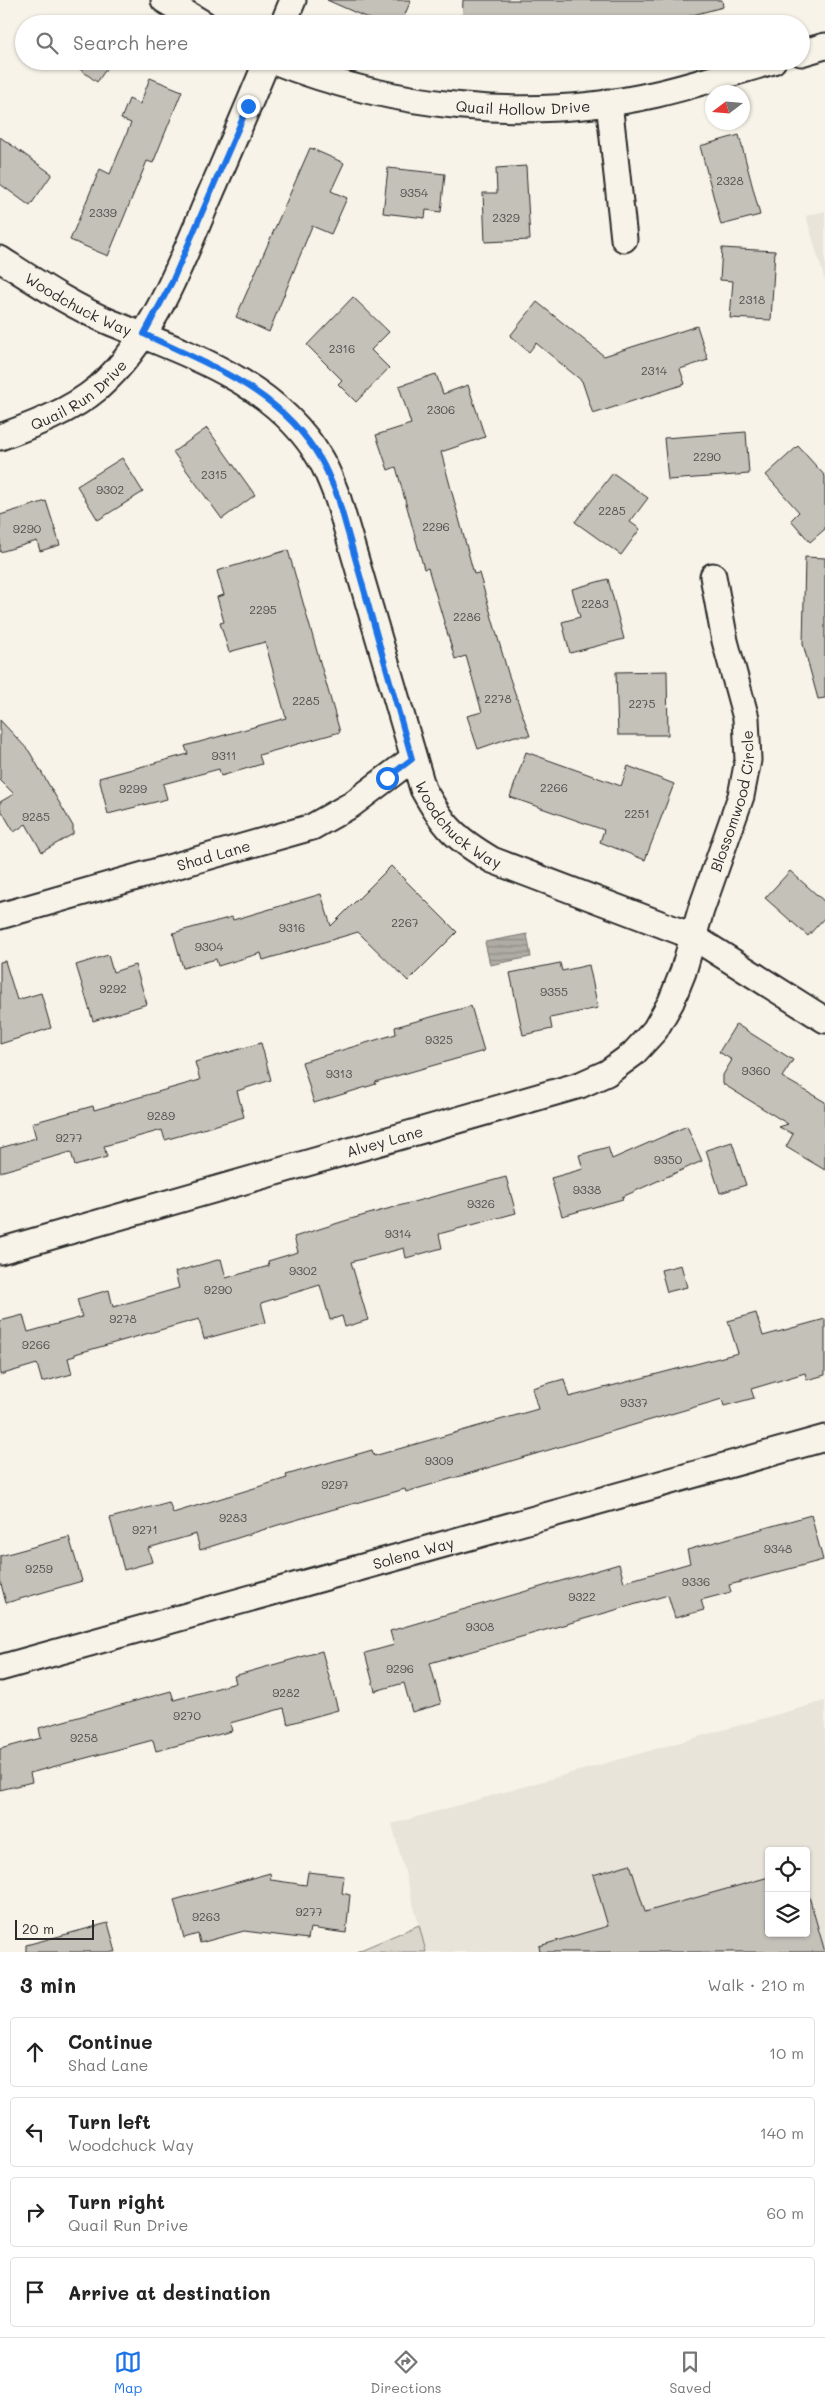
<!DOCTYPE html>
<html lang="en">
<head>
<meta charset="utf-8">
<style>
	body { margin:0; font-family:Mali,sans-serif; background:#f6f6f6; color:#222 }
	.controls { position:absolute; right:15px; bottom:15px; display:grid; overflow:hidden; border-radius:5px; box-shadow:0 1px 4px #0004 }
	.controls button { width:45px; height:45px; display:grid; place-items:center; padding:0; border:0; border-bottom:1px solid #e0e0e0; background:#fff; color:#222; font:25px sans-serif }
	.compass { position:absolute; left:705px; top:85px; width:45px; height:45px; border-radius:50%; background:#fff; box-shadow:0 1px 4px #0004; rotate:254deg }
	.scale { position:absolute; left:15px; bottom:12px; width:79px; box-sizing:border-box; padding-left:5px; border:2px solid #2b2b2b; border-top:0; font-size:14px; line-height:18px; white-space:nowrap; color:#2b2b2b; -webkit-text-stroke:4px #f7f3e8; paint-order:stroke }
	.stop { position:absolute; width:15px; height:15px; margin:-11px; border:4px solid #1a73e8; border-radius:50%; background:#fff }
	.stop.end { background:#1a73e8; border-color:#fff; box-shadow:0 1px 5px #0008 }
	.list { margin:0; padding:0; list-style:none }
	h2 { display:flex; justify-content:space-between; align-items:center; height:65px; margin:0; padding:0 20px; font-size:21px }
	h2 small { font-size:16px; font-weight:400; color:#767676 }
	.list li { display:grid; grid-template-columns:32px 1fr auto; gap:15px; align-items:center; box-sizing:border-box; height:70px; margin:0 10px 10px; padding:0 10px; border:1px solid #e0e0e0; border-radius:5px }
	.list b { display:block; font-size:19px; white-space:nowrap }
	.list p { margin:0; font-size:16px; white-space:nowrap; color:#767676 }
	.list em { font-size:16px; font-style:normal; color:#767676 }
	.icon { flex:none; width:28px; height:28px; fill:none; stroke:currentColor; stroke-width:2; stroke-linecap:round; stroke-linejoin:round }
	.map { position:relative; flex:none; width:825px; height:1952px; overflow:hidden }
	.search { position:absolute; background:#fff; box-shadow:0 1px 4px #0004; left:15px; right:15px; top:15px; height:55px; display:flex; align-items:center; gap:12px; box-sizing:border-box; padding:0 18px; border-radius:28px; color:#767676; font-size:19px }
	.sheet { height:385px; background:#fff }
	nav { display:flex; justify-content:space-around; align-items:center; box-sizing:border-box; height:70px; border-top:1px solid #e0e0e0; background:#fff; font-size:14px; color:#767676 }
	nav a { display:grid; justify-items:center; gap:2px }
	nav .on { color:#1a73e8 }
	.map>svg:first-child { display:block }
	.built { fill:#e8e4da; fill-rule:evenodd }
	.park { fill:#dad6cc; stroke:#82807c }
	.water { fill:url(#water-rules); stroke:#7a7874 }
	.building { fill:#c4c1b9; stroke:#2b2b2b }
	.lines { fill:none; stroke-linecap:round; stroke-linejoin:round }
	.street-casing { stroke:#2b2b2b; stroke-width:29 }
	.street { stroke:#f7f3e8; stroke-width:25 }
	.route { stroke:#1a73e8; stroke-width:6 }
	.labels { text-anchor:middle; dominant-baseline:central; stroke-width:4; stroke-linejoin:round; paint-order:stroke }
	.number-label { font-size:12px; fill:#51504e }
	.street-label { font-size:15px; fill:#2b2b2b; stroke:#f7f3e8 }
</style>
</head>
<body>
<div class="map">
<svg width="825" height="1952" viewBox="0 0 825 1952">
	<defs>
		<pattern id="water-rules" width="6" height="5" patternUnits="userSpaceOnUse" patternTransform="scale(1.25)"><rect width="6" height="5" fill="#afaca4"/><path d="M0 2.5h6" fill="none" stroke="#8f8c86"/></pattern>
	</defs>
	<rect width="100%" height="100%" fill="#f7f3e8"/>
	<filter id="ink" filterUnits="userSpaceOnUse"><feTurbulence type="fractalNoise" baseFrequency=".02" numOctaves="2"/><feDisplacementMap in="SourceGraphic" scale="10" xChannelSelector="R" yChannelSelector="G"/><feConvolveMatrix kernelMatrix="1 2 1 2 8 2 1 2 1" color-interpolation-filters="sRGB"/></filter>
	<g filter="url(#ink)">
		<g class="built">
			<polygon points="825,211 825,281 806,216"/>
			<path d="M825 1701V1952H426L392 1824ZM769 1851H806V1933H769Z"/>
		</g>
		<polygon class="park" points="419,1925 426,1952 356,1952"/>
		<polygon class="water" points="527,934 531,957 490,965 485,942"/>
		<g class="building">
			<polygon points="327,0 411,0 401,24 381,24"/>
			<polygon points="463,0 722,0 723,7 659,24 641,24 639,18 579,24 462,24"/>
			<polygon points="69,61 112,61 97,82"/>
			<polygon points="150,78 182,91 153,163 147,161 108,256 70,240 100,169 110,174 131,123 121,119 129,99 140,104"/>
			<polygon points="739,135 760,215 721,225 700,146"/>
			<polygon points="0,137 52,174 30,206 0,184"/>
			<polygon points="310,148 344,163 331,191 347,198 331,234 312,226 269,332 236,317"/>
			<polygon points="526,166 530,240 485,242 483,193 497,193 496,168"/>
			<polygon points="388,168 445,174 441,212 426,210 425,218 383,213"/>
			<polygon points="722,248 775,251 771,320 730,318 733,281 720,280"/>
			<polygon points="353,297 389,332 371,350 389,368 356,402 338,384 342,380 307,345"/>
			<polygon points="537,302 604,356 697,326 708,360 680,369 685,384 593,414 582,381 536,343 529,352 510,336"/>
			<polygon points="436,374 443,394 468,385 485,437 441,452 474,574 479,573 508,673 530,736 515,736 478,749 467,716 482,712 466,656 455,659 428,568 424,569 396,467 388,470 376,435 411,424 399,386"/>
			<polygon points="207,428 255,495 222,519 173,452"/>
			<polygon points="746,432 749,474 668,480 664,438"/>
			<polygon points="798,446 825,476 825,529 810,542 791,520 799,512 766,475"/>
			<polygon points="122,458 143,492 98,520 77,486"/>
			<polygon points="613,473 648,498 630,522 640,529 621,555 575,522"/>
			<polygon points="46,501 60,545 40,551 37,541 0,552 0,515"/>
			<polygon points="288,550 340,732 259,755 262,764 221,776 219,769 163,784 167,799 108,814 99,778 188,754 185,746 286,718 265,642 229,652 220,623 224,622 217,597 224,595 217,571"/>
			<polygon points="805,557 825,558 825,698 818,699 803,644"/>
			<polygon points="608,579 624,639 570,653 562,622 580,617 572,589"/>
			<polygon points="667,671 668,735 618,735 616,672"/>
			<polygon points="0,720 29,751 73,826 73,834 42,852 26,824 14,832 0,808 0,802 14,794 0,780"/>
			<polygon points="526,752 621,786 628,766 674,784 645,860 600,842 604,830 510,797"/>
			<polygon points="391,866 457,932 408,981 358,932 263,960 261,953 218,966 216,959 183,968 173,933 232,917 233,920 321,894 331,926"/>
			<polygon points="790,871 825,902 825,917 808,936 765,898"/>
			<polygon points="108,955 113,972 135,965 147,1004 93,1021 76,965"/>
			<polygon points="5,961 17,1000 41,993 51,1028 0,1044 0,962"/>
			<polygon points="560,963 562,971 589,965 598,1008 550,1018 552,1029 523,1035 510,973"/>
			<polygon points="471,1006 484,1051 375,1082 376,1084 314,1103 302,1062 396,1034 395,1027"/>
			<polygon points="736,1024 793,1060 782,1077 825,1102 825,1170 786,1147 793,1134 779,1127 788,1124 723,1084 723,1075 732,1060 719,1052"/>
			<polygon points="261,1043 271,1080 237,1091 244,1117 165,1140 162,1130 104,1146 107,1157 75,1166 71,1152 0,1172 0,1148 36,1138 32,1123 93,1106 94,1110 200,1080 195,1062"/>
			<polygon points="687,1126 702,1161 622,1197 623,1199 562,1216 551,1178 583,1169 579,1155 608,1147 612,1159"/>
			<polygon points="732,1142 746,1185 720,1193 706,1150"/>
			<polygon points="506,1177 516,1213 439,1234 442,1248 406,1258 404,1248 351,1262 368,1320 345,1327 342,1316 330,1320 320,1285 261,1303 266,1322 204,1339 199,1319 75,1354 75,1356 68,1358 72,1374 42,1382 37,1364 0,1375 0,1321 23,1315 28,1332 82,1317 77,1299 109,1290 113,1307 179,1288 175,1272 221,1259 226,1278 269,1266 268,1261 298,1252 294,1237 354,1218"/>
			<polygon points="681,1265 687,1287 667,1292 661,1270"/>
			<polygon points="756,1313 763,1336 825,1319 825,1375 807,1380 805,1373 751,1389 754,1398 724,1406 722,1399 406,1492 405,1489 278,1525 200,1550 196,1534 148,1548 152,1562 124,1570 110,1518 169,1502 173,1513 287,1478 286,1475 372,1450 374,1456 538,1409 532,1388 564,1379 569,1397 738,1353 728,1321"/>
			<polygon points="811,1515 823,1560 729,1585 731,1592 701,1600 704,1610 675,1618 668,1595 430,1663 441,1704 412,1712 404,1683 375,1691 365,1653 394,1645 390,1631 619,1564 624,1582 690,1563 687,1550"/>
			<polygon points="69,1537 82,1581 6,1603 0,1580 0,1556"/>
			<polygon points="322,1651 338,1710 288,1724 284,1708 230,1723 232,1731 156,1751 153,1740 30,1773 32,1782 0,1790 0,1749 41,1738 39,1728 171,1691 174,1700 236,1683 234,1676"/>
			<polygon points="630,1864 645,1912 769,1877 769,1933 806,1933 806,1886 825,1952 540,1952 539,1946 608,1926 593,1875"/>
			<polygon points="308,1872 344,1876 342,1893 350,1895 346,1933 310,1928 308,1939 244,1931 200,1943 198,1934 184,1938 174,1900 270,1873 271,1880 306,1885"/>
			<polygon points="108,1923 116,1952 26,1952 26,1945"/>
		</g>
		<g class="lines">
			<defs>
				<g id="street">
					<polyline points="164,0 204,24"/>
					<polyline points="283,24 293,0"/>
					<polyline points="801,53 825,46"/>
					<path id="s1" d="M274 61C394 108 531 123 657 94 696 85 735 72 773 61"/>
					<polyline points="609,102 624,239"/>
					<path id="s2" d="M0 259C36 282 73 307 112 323 190 355 277 383 321 460 328 472 333 486 338 499L423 789C444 827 455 838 492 860L692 936 825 1020"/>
					<path id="s3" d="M0 437C33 425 71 411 98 388 153 339 178 270 206 204 227 156 247 109 267 61"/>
					<path id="s4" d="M0 916 312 827 351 805 412 759"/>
					<path id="s5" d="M0 1251 580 1085 607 1073 633 1054 655 1030 671 1002 683 972 701 910 741 796 748 760 746 718 725 641 713 576"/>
					<path id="s6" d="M0 1668 825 1438"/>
				</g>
			</defs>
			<use href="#street" class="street-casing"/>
			<use href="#street" class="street"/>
		</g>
	</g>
	<g class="lines" filter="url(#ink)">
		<path class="route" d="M248 106 172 282 144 334C213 367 281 391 321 460 328 472 333 486 338 498L412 759 387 778"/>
	</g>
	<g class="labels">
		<g class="number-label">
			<text x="730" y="180">2328</text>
			<text x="414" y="192">9354</text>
			<text x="103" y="212">2339</text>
			<text x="506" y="217">2329</text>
			<text x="752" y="299">2318</text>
			<text x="342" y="348">2316</text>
			<text x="654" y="370">2314</text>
			<text x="441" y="409">2306</text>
			<text x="707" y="456">2290</text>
			<text x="214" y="474">2315</text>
			<text x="110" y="489">9302</text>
			<text x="612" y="510">2285</text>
			<text x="436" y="526">2296</text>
			<text x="27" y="528">9290</text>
			<text x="595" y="603">2283</text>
			<text x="263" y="609">2295</text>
			<text x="467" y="616">2286</text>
			<text x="498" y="698">2278</text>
			<text x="306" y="700">2285</text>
			<text x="642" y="703">2275</text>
			<text x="224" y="755">9311</text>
			<text x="554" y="787">2266</text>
			<text x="133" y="788">9299</text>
			<text x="637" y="813">2251</text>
			<text x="36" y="816">9285</text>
			<text x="405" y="922">2267</text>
			<text x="292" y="927">9316</text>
			<text x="209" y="946">9304</text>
			<text x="113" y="988">9292</text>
			<text x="554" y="991">9355</text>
			<text x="439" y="1039">9325</text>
			<text x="756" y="1070">9360</text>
			<text x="339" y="1073">9313</text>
			<text x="161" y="1115">9289</text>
			<text x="69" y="1137">9277</text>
			<text x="668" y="1159">9350</text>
			<text x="587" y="1189">9338</text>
			<text x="481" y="1203">9326</text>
			<text x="398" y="1233">9314</text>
			<text x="303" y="1270">9302</text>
			<text x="218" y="1289">9290</text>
			<text x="123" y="1318">9278</text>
			<text x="36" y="1344">9266</text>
			<text x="634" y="1402">9337</text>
			<text x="439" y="1460">9309</text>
			<text x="335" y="1484">9297</text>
			<text x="233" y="1517">9283</text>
			<text x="145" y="1529">9271</text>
			<text x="778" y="1548">9348</text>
			<text x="39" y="1568">9259</text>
			<text x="696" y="1581">9336</text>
			<text x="582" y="1596">9322</text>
			<text x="480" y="1626">9308</text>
			<text x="400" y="1668">9296</text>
			<text x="286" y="1692">9282</text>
			<text x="187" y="1715">9270</text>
			<text x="84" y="1737">9258</text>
			<text x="309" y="1911">9277</text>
			<text x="206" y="1916">9263</text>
		</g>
		<g class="street-label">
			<text stroke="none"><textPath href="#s1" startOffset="255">Quail Hollow Drive</textPath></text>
			<text stroke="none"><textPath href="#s2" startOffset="91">Woodchuck Way</textPath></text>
			<text stroke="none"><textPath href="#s3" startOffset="90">Quail Run Drive</textPath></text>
			<text stroke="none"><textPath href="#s5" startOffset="941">Blossomwood Circle</textPath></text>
			<text stroke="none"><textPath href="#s2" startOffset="780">Woodchuck Way</textPath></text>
			<text stroke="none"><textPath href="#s4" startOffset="222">Shad Lane</textPath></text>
			<text stroke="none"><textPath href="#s5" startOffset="400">Alvey Lane</textPath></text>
			<text stroke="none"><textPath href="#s6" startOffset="429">Solena Way</textPath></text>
		</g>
	</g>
</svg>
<div class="controls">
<button><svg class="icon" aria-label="locate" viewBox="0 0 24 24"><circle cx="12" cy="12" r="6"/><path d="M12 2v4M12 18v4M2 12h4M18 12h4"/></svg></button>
<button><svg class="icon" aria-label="layers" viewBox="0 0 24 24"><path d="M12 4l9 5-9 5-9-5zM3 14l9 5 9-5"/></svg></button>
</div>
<svg class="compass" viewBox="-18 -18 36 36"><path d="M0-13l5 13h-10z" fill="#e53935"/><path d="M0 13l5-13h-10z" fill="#767676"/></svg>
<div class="scale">20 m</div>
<div class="stop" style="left:387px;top:778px"></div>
<div class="stop end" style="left:248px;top:106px"></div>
<div class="search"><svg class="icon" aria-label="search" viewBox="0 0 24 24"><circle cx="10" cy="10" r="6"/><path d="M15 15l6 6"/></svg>Search here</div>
</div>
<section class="sheet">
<h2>3 min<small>Walk · 210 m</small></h2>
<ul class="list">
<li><svg class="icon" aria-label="ahead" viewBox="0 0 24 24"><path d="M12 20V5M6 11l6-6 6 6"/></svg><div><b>Continue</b><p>Shad Lane</p></div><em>10 m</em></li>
<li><svg class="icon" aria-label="left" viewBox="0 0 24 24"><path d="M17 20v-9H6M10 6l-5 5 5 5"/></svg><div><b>Turn left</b><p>Woodchuck Way</p></div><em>140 m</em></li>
<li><svg class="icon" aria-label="right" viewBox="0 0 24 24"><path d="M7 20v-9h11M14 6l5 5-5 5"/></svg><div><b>Turn right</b><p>Quail Run Drive</p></div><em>60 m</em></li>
<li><svg class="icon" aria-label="arrive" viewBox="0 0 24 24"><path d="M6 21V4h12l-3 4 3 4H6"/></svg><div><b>Arrive at destination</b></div></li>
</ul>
</section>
<nav>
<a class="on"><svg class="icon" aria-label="map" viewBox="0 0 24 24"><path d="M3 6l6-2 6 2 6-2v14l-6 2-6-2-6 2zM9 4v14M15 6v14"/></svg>Map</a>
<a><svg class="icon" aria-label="directions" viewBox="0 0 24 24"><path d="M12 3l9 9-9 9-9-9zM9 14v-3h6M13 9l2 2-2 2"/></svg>Directions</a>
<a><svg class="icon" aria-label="saved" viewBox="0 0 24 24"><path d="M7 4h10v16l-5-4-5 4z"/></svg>Saved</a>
</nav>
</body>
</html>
